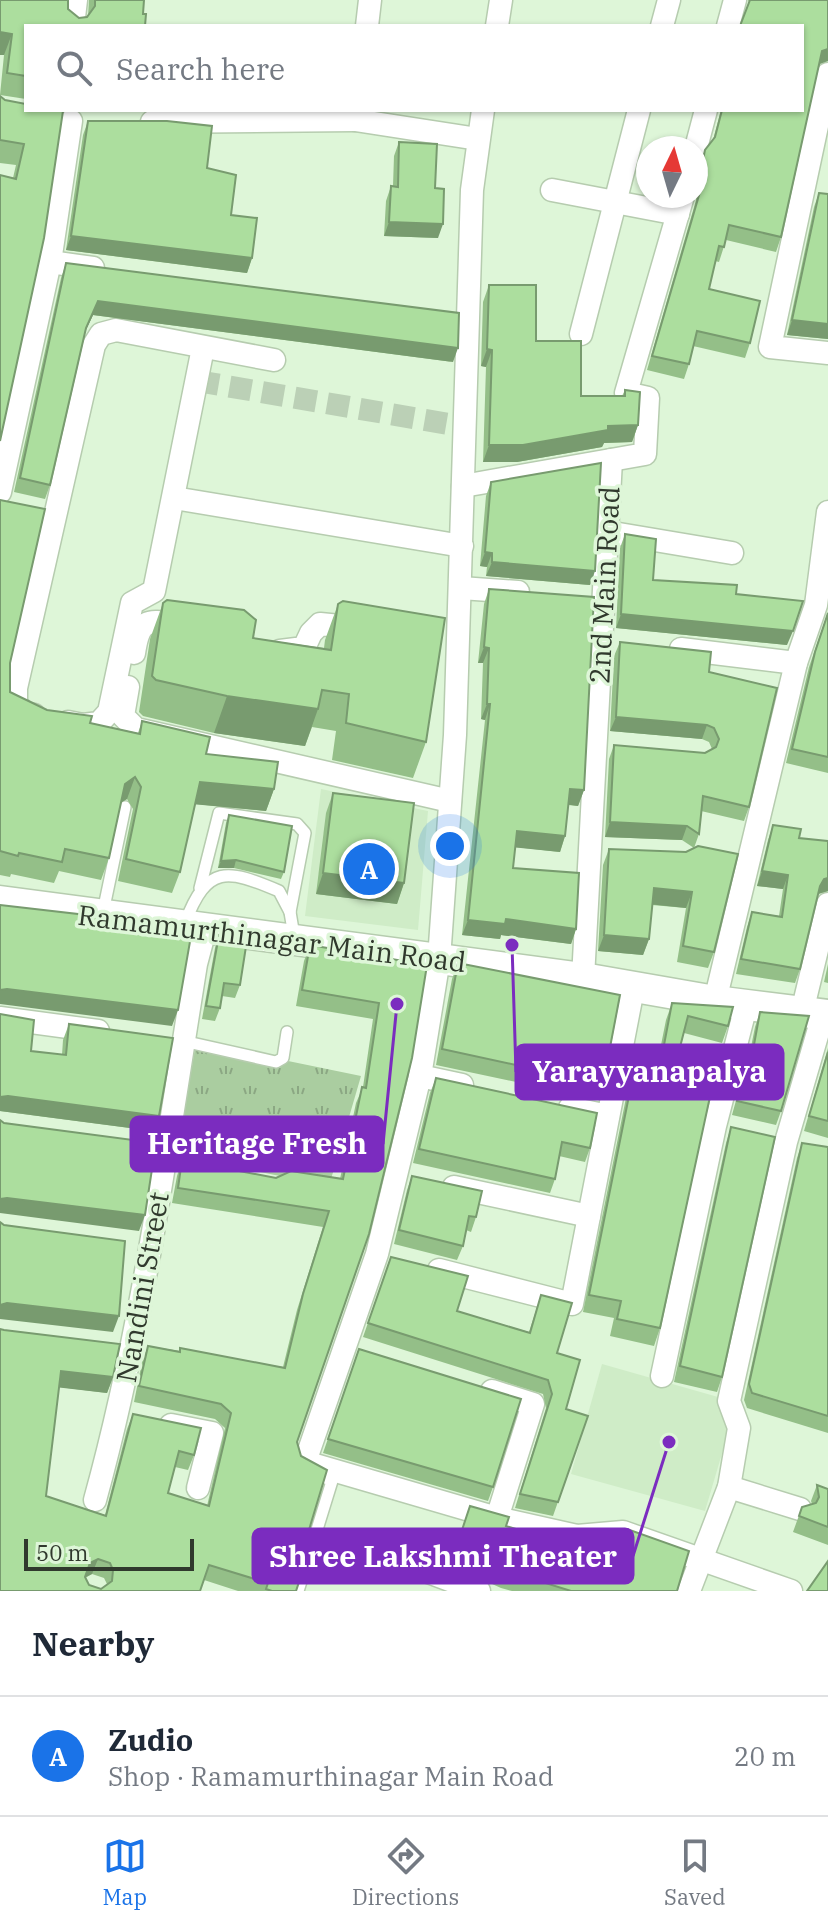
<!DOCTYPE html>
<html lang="en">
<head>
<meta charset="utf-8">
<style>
	body { margin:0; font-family:"IBM Plex Serif",serif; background:#f6f6f7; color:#1f2937 }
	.compass { position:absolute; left:636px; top:136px; width:72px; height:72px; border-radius:50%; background:#fff; box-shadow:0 2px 6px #0004; rotate:5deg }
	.scale { position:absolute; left:24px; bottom:20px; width:170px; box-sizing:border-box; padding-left:8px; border:4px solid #30392d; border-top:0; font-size:22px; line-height:28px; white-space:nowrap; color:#30392d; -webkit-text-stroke:6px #def6d8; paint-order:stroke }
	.you { position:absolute; left:450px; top:846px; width:28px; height:28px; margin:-20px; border:6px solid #fff; border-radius:50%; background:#1a73e8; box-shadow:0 0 0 12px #1a73e833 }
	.badge { display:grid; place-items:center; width:52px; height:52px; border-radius:50%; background:#1a73e8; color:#fff; font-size:26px; font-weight:700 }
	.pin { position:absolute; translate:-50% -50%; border:4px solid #fff; box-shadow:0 2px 8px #0006 }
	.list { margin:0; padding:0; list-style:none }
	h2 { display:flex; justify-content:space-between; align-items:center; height:104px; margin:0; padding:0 32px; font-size:34px }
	h2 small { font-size:26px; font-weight:400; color:#747a83 }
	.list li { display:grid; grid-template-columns:52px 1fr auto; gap:24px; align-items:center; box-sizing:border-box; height:120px; padding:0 32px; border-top:2px solid #e0e1e3 }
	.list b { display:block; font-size:30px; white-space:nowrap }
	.list p { margin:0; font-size:26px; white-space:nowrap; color:#747a83 }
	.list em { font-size:26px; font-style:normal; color:#747a83 }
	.icon { flex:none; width:44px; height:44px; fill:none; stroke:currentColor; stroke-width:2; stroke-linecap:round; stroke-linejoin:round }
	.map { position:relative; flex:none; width:828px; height:1591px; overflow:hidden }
	.search { position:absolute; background:#fff; box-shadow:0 2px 6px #0004; left:24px; right:24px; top:24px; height:88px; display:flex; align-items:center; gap:20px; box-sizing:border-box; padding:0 28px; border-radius:0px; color:#747a83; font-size:30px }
	.sheet { height:224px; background:#fff }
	nav { display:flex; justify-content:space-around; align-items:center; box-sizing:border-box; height:112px; border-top:2px solid #e0e1e3; background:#fff; font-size:22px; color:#747a83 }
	nav a { display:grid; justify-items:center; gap:4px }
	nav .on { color:#1a73e8 }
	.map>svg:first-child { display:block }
	.built { fill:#cfecc7 }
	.grass { fill:url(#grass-tufts) }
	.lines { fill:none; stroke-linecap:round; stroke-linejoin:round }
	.street-tunnel { stroke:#bbd0b6; stroke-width:22; stroke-dasharray:22 11; stroke-linecap:butt }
	.lane-casing { stroke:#b6ccaf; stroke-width:14 }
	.street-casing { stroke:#b6ccaf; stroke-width:25 }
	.secondary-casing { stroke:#b6ccaf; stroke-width:33 }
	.lane { stroke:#fff; stroke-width:11 }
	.street { stroke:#fff; stroke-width:22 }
	.secondary { stroke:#fff; stroke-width:30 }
	.wall { fill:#94bf88; fill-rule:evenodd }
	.shaded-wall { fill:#789b6f }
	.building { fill:#acde9e; stroke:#789b6f; stroke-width:2; fill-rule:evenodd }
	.labels { text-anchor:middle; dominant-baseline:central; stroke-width:7; stroke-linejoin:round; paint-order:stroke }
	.street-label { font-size:28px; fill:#30392d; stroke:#def6d8 }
	.leader { fill:none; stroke:#7b2cbf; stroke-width:3 }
	.callout-dot { fill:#7b2cbf; stroke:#def6d8; stroke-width:3 }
	.callout { fill:#7b2cbf; stroke:#7b2cbf; stroke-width:3 }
	.callout-label { font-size:30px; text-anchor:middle; font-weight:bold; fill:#fff }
</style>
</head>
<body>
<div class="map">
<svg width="828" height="1591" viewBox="0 0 828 1591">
	<defs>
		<pattern id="grass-tufts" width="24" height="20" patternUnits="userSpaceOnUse" patternTransform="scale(2)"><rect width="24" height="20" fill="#aacda0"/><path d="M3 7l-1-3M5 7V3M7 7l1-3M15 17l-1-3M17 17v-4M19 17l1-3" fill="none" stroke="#8ba783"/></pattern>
	</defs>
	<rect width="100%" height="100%" fill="#def6d8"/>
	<g class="built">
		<polygon points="321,789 428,811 418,930 305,916"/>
		<polygon points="602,1364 718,1397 731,1423 705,1511 571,1474"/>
	</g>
	<polygon class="grass" points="196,1042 361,1076 329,1186 177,1155"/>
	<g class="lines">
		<polyline class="street-tunnel" points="197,381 466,427"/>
		<defs>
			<g id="lane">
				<polyline points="200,888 219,813 297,824 305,833 290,912"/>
				<polyline points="103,912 125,807"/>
				<path d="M185 923C207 864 227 869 279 891L290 912 294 936"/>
				<polyline points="183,1041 276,1062 283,1058 287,1032"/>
				<polyline points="298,1591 332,1481 326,1478 329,1471"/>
			</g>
			<g id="street">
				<polyline points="73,26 76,0"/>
				<polyline points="367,26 370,0"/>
				<polyline points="497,26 501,0"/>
				<polyline points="662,26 669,0"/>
				<polyline points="728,26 735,0"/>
				<polyline points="828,74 770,347 828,353"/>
				<polyline points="356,110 355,120 478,139"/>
				<polyline points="152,122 355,120"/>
				<polyline points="696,148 706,110"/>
				<polyline points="552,190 678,214"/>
				<polyline points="50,262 93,268"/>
				<polyline points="581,334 639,110"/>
				<polyline points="463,486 645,454 648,398 626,393 683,196"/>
				<polyline points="0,492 50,262 71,121"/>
				<polyline points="174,498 462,546"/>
				<polyline points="607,532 732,553"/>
				<polyline points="461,588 518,592"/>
				<polyline points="681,649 796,663"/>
				<polyline points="280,651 304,648 311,633 320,624 360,628"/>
				<path d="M134 653C140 614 150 621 185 626"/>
				<polyline points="128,687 123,716 136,729 450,801"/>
				<polyline points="34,715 25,713 16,704 16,688 94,345 101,334 116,330 274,360"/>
				<polyline points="68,722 83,725 99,723 109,712 132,603 154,591 203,348"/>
				<polyline points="583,978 611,460"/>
				<polyline points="715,1001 796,663 816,605 828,512"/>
				<polyline points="802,1012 828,904"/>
				<polyline points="0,1018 98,1031"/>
				<polyline points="420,1076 439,959 455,735 472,190 483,110"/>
				<polyline points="462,1085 420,1076 377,1254 305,1462 497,1518 577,1536 623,1532 791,1591"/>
				<polyline points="570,1108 608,1116"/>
				<polyline points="454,1187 589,1216"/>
				<polyline points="439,1270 572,1304 633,989"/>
				<polyline points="662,1376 715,1126 746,1006"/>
				<polyline points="492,1391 533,1404 497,1518"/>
				<polyline points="171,1425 212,1433 198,1488"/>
				<polyline points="729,1487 800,1509"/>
				<path d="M95 1500C143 1326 167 1144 196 964L205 930"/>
				<polyline points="351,1543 479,1591"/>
				<polyline points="689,1591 729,1487 739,1428 729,1401 786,1142 823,1015"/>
			</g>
			<polyline id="secondary" points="0,901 583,978 715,1001 828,1015"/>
		</defs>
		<use href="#lane" class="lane-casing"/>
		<use href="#street" class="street-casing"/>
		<use href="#secondary" class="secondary-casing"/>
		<use href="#lane" class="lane"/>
		<use href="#street" class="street"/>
		<use href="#secondary" class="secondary"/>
	</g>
	<g class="wall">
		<polygon points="0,0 68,9 79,18 88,16 89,0 144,0 143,14 26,26 26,99 0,95 4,55"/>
		<polygon points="748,0 828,0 819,64 781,237 776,252 726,240 719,262 715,261 709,289 750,343 745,358 693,346 689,364 684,379 647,370 696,200 696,181 700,165 705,150 713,140 721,110 802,110"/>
		<polygon points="0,96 5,100 26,110 0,441 13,178 16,165 0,163"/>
		<polygon points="88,121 207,168 252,258 247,273 66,250 83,135"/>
		<polygon points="399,142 435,188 438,238 384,236 386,201 391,186 393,186 394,156"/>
		<polygon points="819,193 828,339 787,335 814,207"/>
		<polygon points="66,263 453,362 93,315 84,334 50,485 45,499 14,492 61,278"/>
		<polygon points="489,285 581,396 622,396 625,390 638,425 632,442 604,443 602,447 517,462 483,462 486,367 481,366 483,302"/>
		<polygon points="491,482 590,585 486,576 487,567 480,566 486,496"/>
		<polygon points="0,500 10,663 10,692 47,710 90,723 138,733 142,721 274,789 266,811 195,804 180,872 172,893 118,881 133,809 127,799 120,803 109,858 101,880 59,871 54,883 11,874 10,877 0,875"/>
		<polygon points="625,534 653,580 736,594 787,645 616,628 620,548"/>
		<polygon points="489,589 584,790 578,806 568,805 565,836 560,852 515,847 513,868 576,929 571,944 501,935 500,939 462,935 485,720 481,719 483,663 478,663 484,604"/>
		<polygon points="163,603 253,638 324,648 325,640 338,604 426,742 413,778 332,760 336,731 312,727 305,746 214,733 143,716 139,712 150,639"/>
		<polygon points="828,612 828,773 786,763 809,667"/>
		<polygon points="620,642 709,672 749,807 744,821 701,811 699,834 694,848 682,840 605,837 609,759 614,745 705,753 712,749 709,742 702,739 610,731 614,656"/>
		<polygon points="333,793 404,883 397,904 316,894 326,813"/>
		<polygon points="229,815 284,872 281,879 234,868 218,868 226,823"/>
		<polygon points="773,825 799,838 828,841 828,891 818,894 817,896 800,969 795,983 736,974 747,927 752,912 779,916 783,889 757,886 768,840"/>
		<polygon points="609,849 686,852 714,952 708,968 677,962 686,908 652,905 649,939 643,955 598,951 603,865"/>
		<polygon points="219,935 240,985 235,998 222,996 220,1008 215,1021 202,1019 215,948"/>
		<path d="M310 945 427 965 297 1442 296 1591H238L204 1580 200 1591H0V1329L113 1377 107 1393 59 1387 46 1496 105 1515 127 1429 133 1414 194 1455 188 1470 175 1467 168 1493 207 1506 225 1428 215 1419 134 1402 142 1362 148 1346 283 1367 297 1310 323 1227 172 1203 177 1176 182 1160 276 1178 340 1179 356 1103 363 1087 373 1019 296 1006 304 961ZM92 1574 104 1578 107 1584 101 1589 89 1585 85 1578Z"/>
		<polygon points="458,963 603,1084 597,1099 436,1065 452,979"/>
		<polygon points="828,964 828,983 824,982"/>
		<polygon points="672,1003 728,1026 722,1043 684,1033 671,1082 660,1328 654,1346 610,1336 614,1318 583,1312 633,1063 639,1046 638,1063 657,1065 666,1020"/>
		<polygon points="760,1012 781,1111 776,1125 732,1115 740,1086 745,1071 746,1072 755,1027"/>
		<polygon points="0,1014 31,1051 62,1055 63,1040 69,1024 159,1116 153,1131 0,1111"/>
		<polygon points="828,1048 828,1138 804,1131"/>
		<polygon points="436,1078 590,1148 585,1162 559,1156 555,1179 550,1193 413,1163 430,1093"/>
		<polygon points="731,1127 722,1377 717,1392 674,1382 726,1143"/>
		<polygon points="802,1143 828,1147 828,1433 747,1408 744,1400 797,1158"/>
		<polygon points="412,1176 476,1217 471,1232 466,1230 463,1246 457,1260 394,1244 407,1190"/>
		<polygon points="391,1257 457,1311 529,1332 541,1295 557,1353 566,1409 588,1416 553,1516 515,1508 546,1408 543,1394 363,1337"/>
		<polygon points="359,1349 493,1487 488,1501 323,1453"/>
		<polygon points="817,1485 828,1489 828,1545 793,1532 802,1507 812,1504 811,1501"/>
		<polygon points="470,1506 506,1526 677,1591 512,1591 501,1588 450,1565"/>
	</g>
	<g class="shaded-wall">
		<polygon points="0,32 12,34 4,55 0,55"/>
		<polygon points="828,49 828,61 817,65 822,51"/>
		<polygon points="389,222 443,224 438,238 384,236"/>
		<polygon points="71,236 252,258 247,273 66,250"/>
		<polygon points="98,301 458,348 453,362 93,315 80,342 86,328"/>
		<polygon points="792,320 828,324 828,339 787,335"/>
		<polygon points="487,349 492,350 486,367 481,366"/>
		<polygon points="638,425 632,442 604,443 602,447 517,462 483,462 489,445 608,426"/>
		<polygon points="485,552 492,553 487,567 480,566"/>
		<polygon points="492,562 595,571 590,585 486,576"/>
		<polygon points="621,614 793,631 787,645 616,628"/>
		<polygon points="484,647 489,648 483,663 478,663"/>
		<polygon points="227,696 318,709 305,746 214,733"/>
		<polygon points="487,704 490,704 485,720 481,719"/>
		<polygon points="616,717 707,725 702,739 610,731"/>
		<polygon points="135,777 127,799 117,805 125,784"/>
		<polygon points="200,782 274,789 266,811 192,804"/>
		<polygon points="570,789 584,790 578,806 564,804"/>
		<polygon points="610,822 687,826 682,840 605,837"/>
		<polygon points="517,831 565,836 560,852 511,847"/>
		<polygon points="236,860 234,868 218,868 221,861"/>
		<polygon points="762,871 788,875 783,889 757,886"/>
		<polygon points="323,873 404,883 397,904 316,894"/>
		<polygon points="828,878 828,891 818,894 814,901 824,879"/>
		<polygon points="654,888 692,892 686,908 648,904"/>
		<polygon points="506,919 576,929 571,944 501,935 500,939 462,935 468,920"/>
		<polygon points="604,935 649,939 643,955 598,951"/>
		<polygon points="7,989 178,1010 172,1026 0,1004 0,990"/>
		<polygon points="8,1096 159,1116 153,1131 0,1111 0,1097"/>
		<polygon points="7,1198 145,1215 139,1231 0,1213 0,1199"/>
		<polygon points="7,1303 119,1316 113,1332 0,1319 0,1305"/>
		<polygon points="61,1371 113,1377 107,1393 55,1387"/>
		<polygon points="98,1559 92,1574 84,1578 90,1563"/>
	</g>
	<g class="building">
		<polygon points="0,0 68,0 68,9 79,18 87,17 95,6 95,0 144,0 143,14 146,14 145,26 26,26 26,76 7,73 12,34 0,32"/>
		<polygon points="750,0 828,0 828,49 822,51 781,237 729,225 724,247 719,246 709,289 760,301 750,343 697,331 689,364 652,356 702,185 700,174 705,150 715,137 722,110 802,110 802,26 740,26"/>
		<polygon points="0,96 5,100 26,104 26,110 63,111 44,238 0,441 0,175 16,179 24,144 0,140"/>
		<polygon points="88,121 167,121 212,126 207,168 236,175 231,215 257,218 252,258 71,236"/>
		<polygon points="399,142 437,144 435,188 444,189 443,224 389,222 391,186 398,187"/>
		<polygon points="819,193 828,194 828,324 792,320"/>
		<polygon points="66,263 459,313 458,348 98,301 86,328 50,485 20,478"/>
		<polygon points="489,285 536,285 536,341 581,341 581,396 625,396 625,390 640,392 638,425 608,426 608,430 523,445 489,445 492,350 487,349"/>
		<polygon points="601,463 595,571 492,562 492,553 485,552 491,482"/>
		<polygon points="0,500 45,509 10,663 10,692 47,710 92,716 90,723 140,734 142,721 210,737 206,754 278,762 274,789 200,782 180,872 126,859 141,787 135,777 125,784 109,858 65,849 62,862 19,853 18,856 0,851"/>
		<polygon points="625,534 656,539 653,580 737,585 736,594 803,601 793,631 621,614"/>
		<polygon points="489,589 594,597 584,790 570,789 565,836 517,831 513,868 579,873 576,929 506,919 505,924 468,920 490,704 487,704 489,648 484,647"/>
		<polygon points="167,600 244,610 256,620 253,638 331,650 338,604 343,601 445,618 426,742 346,723 349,694 322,690 318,709 227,696 156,680 152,676 163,603"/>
		<polygon points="828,613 828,757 792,749 815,652"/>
		<polygon points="620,642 711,652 709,672 777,688 749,807 703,796 699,834 687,826 610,822 614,745 705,753 716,747 719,739 714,728 707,725 616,717"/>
		<polygon points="333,793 414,803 404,883 323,873"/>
		<polygon points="229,815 292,826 284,872 236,860 221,861"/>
		<polygon points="773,825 801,829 799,838 828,841 828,878 824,879 820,886 800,969 741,959 752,912 782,917 788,875 762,871"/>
		<polygon points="698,846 738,854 714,952 683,946 692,892 654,888 649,939 604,935 609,849 686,852"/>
		<polygon points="0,905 147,922 146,931 191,936 178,1010 7,989 0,990"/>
		<polygon points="219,935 247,940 240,985 224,983 220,1008 206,1006"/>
		<path d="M310 945 427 965 412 1058 369 1234 297 1442 301 1456 327 1470 296 1573 299 1582 296 1591H272L266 1589 268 1583 209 1565 200 1591H0V1329L4 1330 120 1344 113 1377 61 1371 46 1496 106 1516 133 1414 201 1428 194 1455 179 1451 168 1493 209 1506 231 1413 221 1404 139 1386 148 1346 180 1352V1348L285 1368 303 1294 329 1211 178 1188 182 1160 276 1178 291 1171 343 1179 362 1087 366 1088 379 1003 302 990ZM98 1559 110 1563 113 1570 112 1581 101 1589 89 1585 85 1577 90 1563Z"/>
		<polygon points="458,963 620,995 603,1084 442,1049"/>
		<polygon points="672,1003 733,1007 728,1026 688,1016 671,1082 711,1092 660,1328 617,1319 621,1301 589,1295 639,1046 638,1063 660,1066"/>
		<polygon points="760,1012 809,1016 781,1111 737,1101 745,1071 749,1072"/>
		<polygon points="0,1014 34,1020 31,1051 66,1055 69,1024 173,1038 159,1116 8,1096 0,1097"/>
		<polygon points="828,1052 828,1121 809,1116"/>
		<polygon points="436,1078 597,1113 590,1148 562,1142 555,1179 419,1149"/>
		<polygon points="0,1120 4,1123 156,1143 145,1215 7,1198 0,1199"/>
		<polygon points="731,1127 775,1137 722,1377 680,1366"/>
		<polygon points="802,1143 828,1147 828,1416 752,1393 749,1384"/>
		<polygon points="412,1176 482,1191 476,1217 469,1216 463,1246 399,1230"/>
		<polygon points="0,1222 4,1225 125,1241 119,1316 7,1303 0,1305"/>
		<polygon points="391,1257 468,1276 457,1311 530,1333 541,1295 572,1303 557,1353 580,1360 566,1409 588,1416 558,1502 520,1494 552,1394 548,1380 368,1323"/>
		<polygon points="359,1349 521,1399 493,1487 328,1439"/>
		<polygon points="817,1485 828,1489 828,1527 799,1516 802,1507 816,1503 819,1497"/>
		<polygon points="470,1506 509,1517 506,1526 585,1550 591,1532 627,1529 689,1551 677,1591 571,1591 507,1571 456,1548"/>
		<polygon points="828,1561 828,1591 807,1591"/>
	</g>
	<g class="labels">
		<g class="street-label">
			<text transform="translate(604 585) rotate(-87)">2nd Main Road</text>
			<text transform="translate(272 938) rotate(7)">Ramamurthinagar Main Road</text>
			<text transform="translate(142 1287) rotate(-80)">Nandini Street</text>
		</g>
	</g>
	<path class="leader" d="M512 945L516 1072M397 1004L383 1144M669 1442L633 1556"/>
	<g class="callout-dot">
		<circle cx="512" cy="945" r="8"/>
		<circle cx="397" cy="1004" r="8"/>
		<circle cx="669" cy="1442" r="8"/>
	</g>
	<g class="callout">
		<rect x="516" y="1045" width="267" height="54" rx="8"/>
		<rect x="131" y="1117" width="252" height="54" rx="8"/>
		<rect x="253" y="1529" width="380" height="54" rx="8"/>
	</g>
	<g class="callout-label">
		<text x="649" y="1082">Yarayyanapalya</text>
		<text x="257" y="1154">Heritage Fresh</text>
		<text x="443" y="1567">Shree Lakshmi Theater</text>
	</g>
</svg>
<svg class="compass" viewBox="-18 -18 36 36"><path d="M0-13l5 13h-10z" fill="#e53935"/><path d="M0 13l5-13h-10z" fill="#747a83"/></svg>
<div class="scale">50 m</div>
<div class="you"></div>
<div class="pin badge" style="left:369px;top:869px">A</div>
<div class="search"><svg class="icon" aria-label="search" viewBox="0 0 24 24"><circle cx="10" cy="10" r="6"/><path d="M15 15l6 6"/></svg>Search here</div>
</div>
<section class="sheet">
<h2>Nearby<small></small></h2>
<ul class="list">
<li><span class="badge">A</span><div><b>Zudio</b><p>Shop · Ramamurthinagar Main Road</p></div><em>20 m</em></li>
</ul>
</section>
<nav>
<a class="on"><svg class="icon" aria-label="map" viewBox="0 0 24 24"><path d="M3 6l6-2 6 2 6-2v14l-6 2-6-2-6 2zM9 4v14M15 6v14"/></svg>Map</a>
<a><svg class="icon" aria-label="directions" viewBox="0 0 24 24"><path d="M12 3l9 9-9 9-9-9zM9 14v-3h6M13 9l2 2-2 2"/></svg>Directions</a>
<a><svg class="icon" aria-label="saved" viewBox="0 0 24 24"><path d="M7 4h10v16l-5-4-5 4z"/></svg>Saved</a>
</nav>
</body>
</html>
